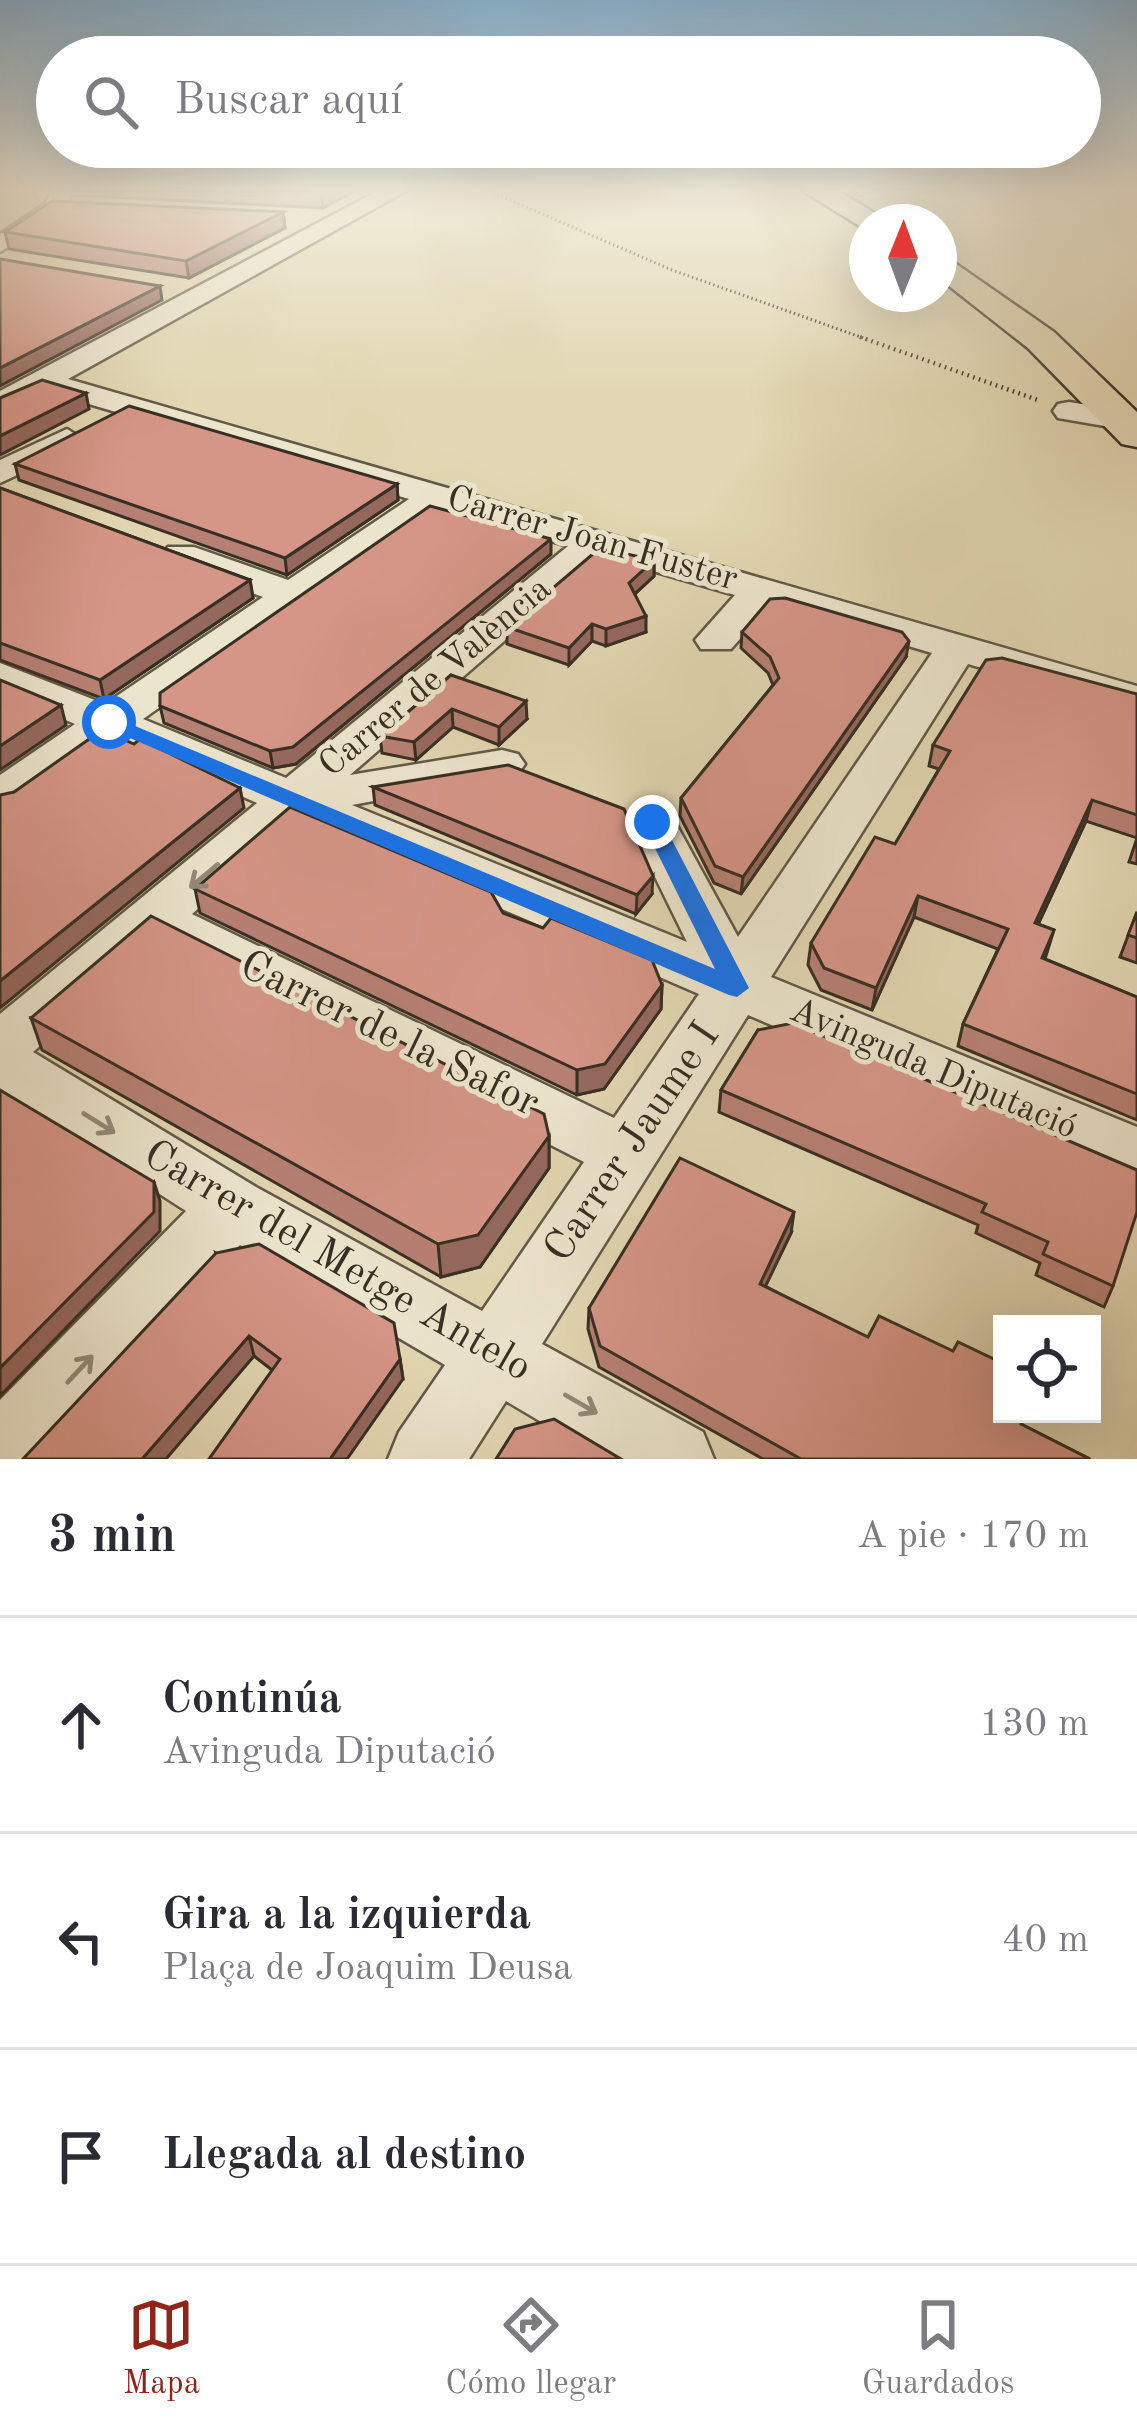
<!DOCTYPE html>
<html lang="es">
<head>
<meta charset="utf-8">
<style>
	body { margin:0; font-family:"Old Standard TT",serif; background:#f2f2f3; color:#2b2b33 }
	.controls { position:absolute; right:36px; bottom:36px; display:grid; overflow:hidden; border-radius:0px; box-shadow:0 12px 48px #0002 }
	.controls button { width:108px; height:108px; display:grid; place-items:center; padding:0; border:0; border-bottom:3px solid #e1e1e2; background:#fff; color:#2b2b33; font:60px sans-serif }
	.compass { position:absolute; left:849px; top:204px; width:108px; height:108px; border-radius:50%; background:#fff; box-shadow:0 12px 48px #0002; rotate:1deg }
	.stop { position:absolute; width:36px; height:36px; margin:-27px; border:9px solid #1a73e8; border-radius:50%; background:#fff }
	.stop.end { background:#1a73e8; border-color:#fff; box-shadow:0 3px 12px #0008 }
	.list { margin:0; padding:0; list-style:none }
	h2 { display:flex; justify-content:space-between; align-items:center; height:156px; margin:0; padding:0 48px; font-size:51px }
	h2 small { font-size:39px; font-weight:400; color:#7c7c81 }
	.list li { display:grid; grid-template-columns:78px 1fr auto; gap:36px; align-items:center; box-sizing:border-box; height:216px; padding:0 48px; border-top:3px solid #e1e1e2 }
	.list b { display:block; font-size:45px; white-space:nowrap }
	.list p { margin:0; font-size:39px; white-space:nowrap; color:#7c7c81 }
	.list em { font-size:39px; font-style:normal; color:#7c7c81 }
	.icon { flex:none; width:66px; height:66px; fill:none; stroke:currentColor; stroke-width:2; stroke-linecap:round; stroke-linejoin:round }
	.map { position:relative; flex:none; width:1137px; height:1459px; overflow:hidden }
	.search { position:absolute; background:#fff; box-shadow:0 12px 48px #0002; left:36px; right:36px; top:36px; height:132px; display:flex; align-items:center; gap:30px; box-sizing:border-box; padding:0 42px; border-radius:66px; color:#7c7c81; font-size:45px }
	.sheet { height:804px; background:#fff }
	nav { display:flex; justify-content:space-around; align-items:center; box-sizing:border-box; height:168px; border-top:3px solid #e1e1e2; background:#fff; font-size:33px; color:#7c7c81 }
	nav a { display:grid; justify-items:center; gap:6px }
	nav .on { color:#8f2418 }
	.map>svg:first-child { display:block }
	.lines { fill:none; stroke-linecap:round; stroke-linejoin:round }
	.minor-casing { stroke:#625947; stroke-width:5 }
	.major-casing { stroke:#372f23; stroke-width:5 }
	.path-far1 { stroke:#372f23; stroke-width:3; stroke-dasharray:1.5 3; stroke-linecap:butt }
	.path { stroke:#372f23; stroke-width:4.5; stroke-dasharray:1.5 4.5; stroke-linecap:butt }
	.minor { fill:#ece5cd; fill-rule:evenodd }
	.major { fill:#e2d7b2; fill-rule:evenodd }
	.wall { fill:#b78074; stroke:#372f23; stroke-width:3 }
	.shaded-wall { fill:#95685e; stroke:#372f23; stroke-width:3 }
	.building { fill:#d59587; stroke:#372f23; stroke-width:3 }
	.oneway { stroke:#928a78 }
	.route { fill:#1a73e8 }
	.labels { text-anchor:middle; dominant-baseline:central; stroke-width:10; stroke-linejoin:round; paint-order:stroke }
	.street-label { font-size:36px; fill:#372f23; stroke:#ece5cd }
	.near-street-label { font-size:42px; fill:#372f23; stroke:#ece5cd }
</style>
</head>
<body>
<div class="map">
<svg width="1137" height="1459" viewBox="0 0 1137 1459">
	<rect width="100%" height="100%" fill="#e2d7b2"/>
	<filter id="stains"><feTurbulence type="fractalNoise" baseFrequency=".00167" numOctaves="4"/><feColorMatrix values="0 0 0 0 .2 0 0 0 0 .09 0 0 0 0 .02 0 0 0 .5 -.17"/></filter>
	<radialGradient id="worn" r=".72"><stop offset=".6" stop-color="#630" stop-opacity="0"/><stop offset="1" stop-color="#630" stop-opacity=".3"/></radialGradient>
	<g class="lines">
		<defs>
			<g id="minor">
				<polygon points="50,191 72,191 65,211 0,252 0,234 46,203"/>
				<path d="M378 191H406L68 379 1137 686V713L968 664 771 977 1137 1127V1181L748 1015 542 1344 703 1432 714 1459H604L506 1401 469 1459H388L399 1432 445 1365 240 1245 46 1459H0V1400L186 1211 0 1091V1014L257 803 113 740 17 808 0 812V775L75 724 0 692V663L105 704 263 597 168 563 162 555 168 547H194L288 580 409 499 45 391 0 412V391ZM441 508 568 546 286 778 143 719ZM602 556 735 595 695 640 701 649H731L770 605 932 653 738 937 669 811 652 806 635 811 628 822 687 942 352 805 518 774 525 764 518 754 502 750 350 775ZM298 821 699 994 614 1118 192 914ZM158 943 584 1162 482 1311 256 1187 33 1052Z"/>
				<polygon points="1069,402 1133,412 1137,420 1122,429 1058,418 1053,411 1058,404"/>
				<polygon points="67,429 83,439 79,446 0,483 0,460"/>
			</g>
			<g id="major">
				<polygon points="803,191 839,191 889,222 867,222 863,228"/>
				<polygon points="939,252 1054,332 1137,412 1137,447 1122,444 1028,348 939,278"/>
			</g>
		</defs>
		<use href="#minor" class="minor-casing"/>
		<use href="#major" class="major-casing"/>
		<polyline class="path-far1" points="489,191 672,270 869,340"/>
		<polyline class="path" points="860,337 1041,401"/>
		<use href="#minor" class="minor"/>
		<use href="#major" class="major"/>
	</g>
	<g class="wall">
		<polygon points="70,191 355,191 323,208 71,195"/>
		<polygon points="283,212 285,228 189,278 9,249 5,232"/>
		<polygon points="15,464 397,484 398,500 287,575 19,480"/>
		<polygon points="0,488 250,580 253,598 104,699 0,660"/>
		<polygon points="551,554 296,764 273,768 164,723 160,706"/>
		<polygon points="654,560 654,576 635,594 646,632 606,646 592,641 569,665 507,644 507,627"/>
		<polygon points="742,632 906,657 741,894 714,883 680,816 681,798 773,685 768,673 741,648"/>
		<polygon points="451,675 527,719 499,745 453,727 416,760 382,753 380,736"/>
		<polygon points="1137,694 1137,838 1086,821 1038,924 1054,930 1045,959 1137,997 1137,1120 958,1046 963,1024 998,949 914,917 872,1010 821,990 808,965 811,943 895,844 939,769 929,766 933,745"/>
		<polygon points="373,787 652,894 636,914 375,805"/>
		<polygon points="1137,838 1137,864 1129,862"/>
		<polygon points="195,889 503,913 662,985 661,1009 604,1089 577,1095 200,913"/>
		<polygon points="1137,912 1137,963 1120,957"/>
		<polygon points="31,1018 549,1136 549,1168 480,1267 441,1277 42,1050"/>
		<polygon points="758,1030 1113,1286 1104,1307 1036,1275 1040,1263 976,1233 978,1225 719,1112 721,1090"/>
		<polygon points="791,1233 765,1286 1021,1424 1090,1459 763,1459 599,1367 588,1329 589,1308"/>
		<polygon points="216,1253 400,1359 403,1379 272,1370 254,1356"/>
	</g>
	<g class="shaded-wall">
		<polygon points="325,191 355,191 323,208 321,193"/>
		<polygon points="283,212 285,228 189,278 186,261"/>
		<polygon points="160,286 162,300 0,386 0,368"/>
		<polygon points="86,393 89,409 0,455 0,436"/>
		<polygon points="397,484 398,500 287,575 285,558"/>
		<polygon points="551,539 551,554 296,764 273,768 270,751"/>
		<polygon points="654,560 654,576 629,599 629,583"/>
		<polygon points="250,580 253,598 104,699 100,680"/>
		<polygon points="646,616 646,632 606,646 606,629"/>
		<polygon points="592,624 592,641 569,665 569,648"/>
		<polygon points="909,641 906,657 741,894 743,877"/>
		<polygon points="526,701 527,719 499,745 499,727"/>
		<polygon points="61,705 66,725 0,770 0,746"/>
		<polygon points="452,709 453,727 416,760 414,742"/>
		<polygon points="240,788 244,808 0,1008 0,981"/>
		<polygon points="1092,800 1086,821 1029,944 1035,923"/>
		<polygon points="653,876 652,894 636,914 637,895"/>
		<polygon points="918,896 914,917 872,1010 876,988"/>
		<polygon points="662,985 661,1009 604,1089 577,1095 577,1070"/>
		<polygon points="549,1136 549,1168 480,1267 441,1277 438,1244"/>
		<polygon points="154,1182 160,1201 160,1231 0,1396 0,1368"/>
		<polygon points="794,1212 791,1233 757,1304 760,1284"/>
		<polygon points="249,1336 254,1356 166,1459 142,1459"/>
		<polygon points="400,1359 403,1379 347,1459 330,1459"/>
	</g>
	<g class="building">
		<polygon points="52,201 283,212 186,261 5,232"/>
		<polygon points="0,259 160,286 0,368"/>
		<polygon points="42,380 86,393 0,436 0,398"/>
		<polygon points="129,406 397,484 285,558 15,464"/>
		<polygon points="0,488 250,580 100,680 0,643"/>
		<polygon points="430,506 551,539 293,747 270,751 160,706 160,693"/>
		<polygon points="600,548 654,560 629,583 646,616 606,629 592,624 569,648 507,627"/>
		<polygon points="785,598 902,632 909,641 743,877 715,866 681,798 779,678 770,657 742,632 770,599"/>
		<polygon points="1002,658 1137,694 1137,815 1092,800 1035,923 1054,930 1042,958 1137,997 1137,1094 963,1024 1008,929 918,896 876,988 824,968 811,943 875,837 895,844 950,751 933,745 986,660"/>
		<polygon points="451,675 526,701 499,727 452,709 414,742 380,736"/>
		<polygon points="0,680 61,705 0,746"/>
		<polygon points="102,730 134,744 140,739 240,788 0,981 0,795 14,792"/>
		<polygon points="508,765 624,809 653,876 637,895 373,787"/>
		<polygon points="290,807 491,892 503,913 543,928 551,918 652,960 662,985 605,1064 577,1070 195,889"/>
		<polygon points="1137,912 1137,938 1128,935"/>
		<polygon points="151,916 544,1114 549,1136 478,1235 438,1244 31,1018"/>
		<polygon points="793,1023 1137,1170 1137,1212 1113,1286 1043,1254 1048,1242 982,1212 986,1204 721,1090 758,1030"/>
		<polygon points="0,1090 154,1182 154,1212 0,1368"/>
		<polygon points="680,1158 794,1212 760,1284 868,1337 879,1316 953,1351 958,1342 1002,1363 1002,1414 1025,1414 1021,1424 1090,1459 801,1459 600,1346 589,1308"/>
		<polygon points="259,1244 394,1323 400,1359 330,1459 209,1459 280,1359 249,1336 142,1459 23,1459 216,1253"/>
		<polygon points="554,1419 621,1459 496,1459 515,1429"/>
	</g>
	<defs><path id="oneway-shaft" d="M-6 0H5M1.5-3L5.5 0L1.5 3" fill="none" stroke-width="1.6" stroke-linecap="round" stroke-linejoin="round" transform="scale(3)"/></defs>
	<g class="oneway">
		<use href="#oneway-shaft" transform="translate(204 876) rotate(140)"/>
		<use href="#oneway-shaft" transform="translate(99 1123) rotate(32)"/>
		<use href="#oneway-shaft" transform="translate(80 1369) rotate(-47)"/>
		<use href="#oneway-shaft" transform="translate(581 1404) rotate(30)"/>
	</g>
	<linearGradient id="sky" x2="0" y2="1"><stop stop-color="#88b5d4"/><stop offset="0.48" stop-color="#f2eddc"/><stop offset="1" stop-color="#f2eddc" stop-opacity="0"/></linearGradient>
	<rect width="1137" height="395" fill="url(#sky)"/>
	<polygon class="route" points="102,718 116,718 715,969 642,822 660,817 749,988 737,997 729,995 102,726"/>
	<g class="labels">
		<g class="street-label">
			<text transform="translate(592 540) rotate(16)">Carrer Joan Fuster</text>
			<text transform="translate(436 678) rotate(-40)">Carrer de València</text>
			<text transform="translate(933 1070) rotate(23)">Avinguda Diputació</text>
		</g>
		<g class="near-street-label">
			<text transform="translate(389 1035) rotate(26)">Carrer de la Safor</text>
			<text transform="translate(633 1143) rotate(-56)">Carrer Jaume I</text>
			<text transform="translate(337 1262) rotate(30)">Carrer del Metge Antelo</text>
		</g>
	</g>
	<rect width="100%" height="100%" filter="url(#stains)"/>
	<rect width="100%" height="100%" fill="url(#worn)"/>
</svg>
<div class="controls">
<button><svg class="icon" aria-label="locate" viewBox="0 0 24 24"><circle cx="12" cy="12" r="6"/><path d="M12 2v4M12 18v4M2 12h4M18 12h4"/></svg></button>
</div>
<svg class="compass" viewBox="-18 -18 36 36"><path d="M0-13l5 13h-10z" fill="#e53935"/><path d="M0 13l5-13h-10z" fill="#7c7c81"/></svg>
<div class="stop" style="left:109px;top:722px"></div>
<div class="stop end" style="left:652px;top:822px"></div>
<div class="search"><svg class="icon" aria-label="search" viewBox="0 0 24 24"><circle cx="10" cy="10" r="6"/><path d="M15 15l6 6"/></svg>Buscar aquí</div>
</div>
<section class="sheet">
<h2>3 min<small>A pie · 170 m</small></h2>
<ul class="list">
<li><svg class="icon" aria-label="ahead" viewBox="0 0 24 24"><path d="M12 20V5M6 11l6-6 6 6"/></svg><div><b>Continúa</b><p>Avinguda Diputació</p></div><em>130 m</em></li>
<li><svg class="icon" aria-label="left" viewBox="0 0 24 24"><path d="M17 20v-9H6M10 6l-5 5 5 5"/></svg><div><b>Gira a la izquierda</b><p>Plaça de Joaquim Deusa</p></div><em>40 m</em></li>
<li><svg class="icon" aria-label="arrive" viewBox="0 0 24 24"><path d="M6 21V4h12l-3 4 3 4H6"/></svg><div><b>Llegada al destino</b></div></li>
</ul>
</section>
<nav>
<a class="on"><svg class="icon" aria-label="map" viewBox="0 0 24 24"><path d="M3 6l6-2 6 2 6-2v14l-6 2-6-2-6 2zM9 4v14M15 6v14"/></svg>Mapa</a>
<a><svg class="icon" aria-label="directions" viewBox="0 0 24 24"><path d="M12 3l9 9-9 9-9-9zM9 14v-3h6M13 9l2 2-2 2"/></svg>Cómo llegar</a>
<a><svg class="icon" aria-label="saved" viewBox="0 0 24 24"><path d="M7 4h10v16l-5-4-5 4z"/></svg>Guardados</a>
</nav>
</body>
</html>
